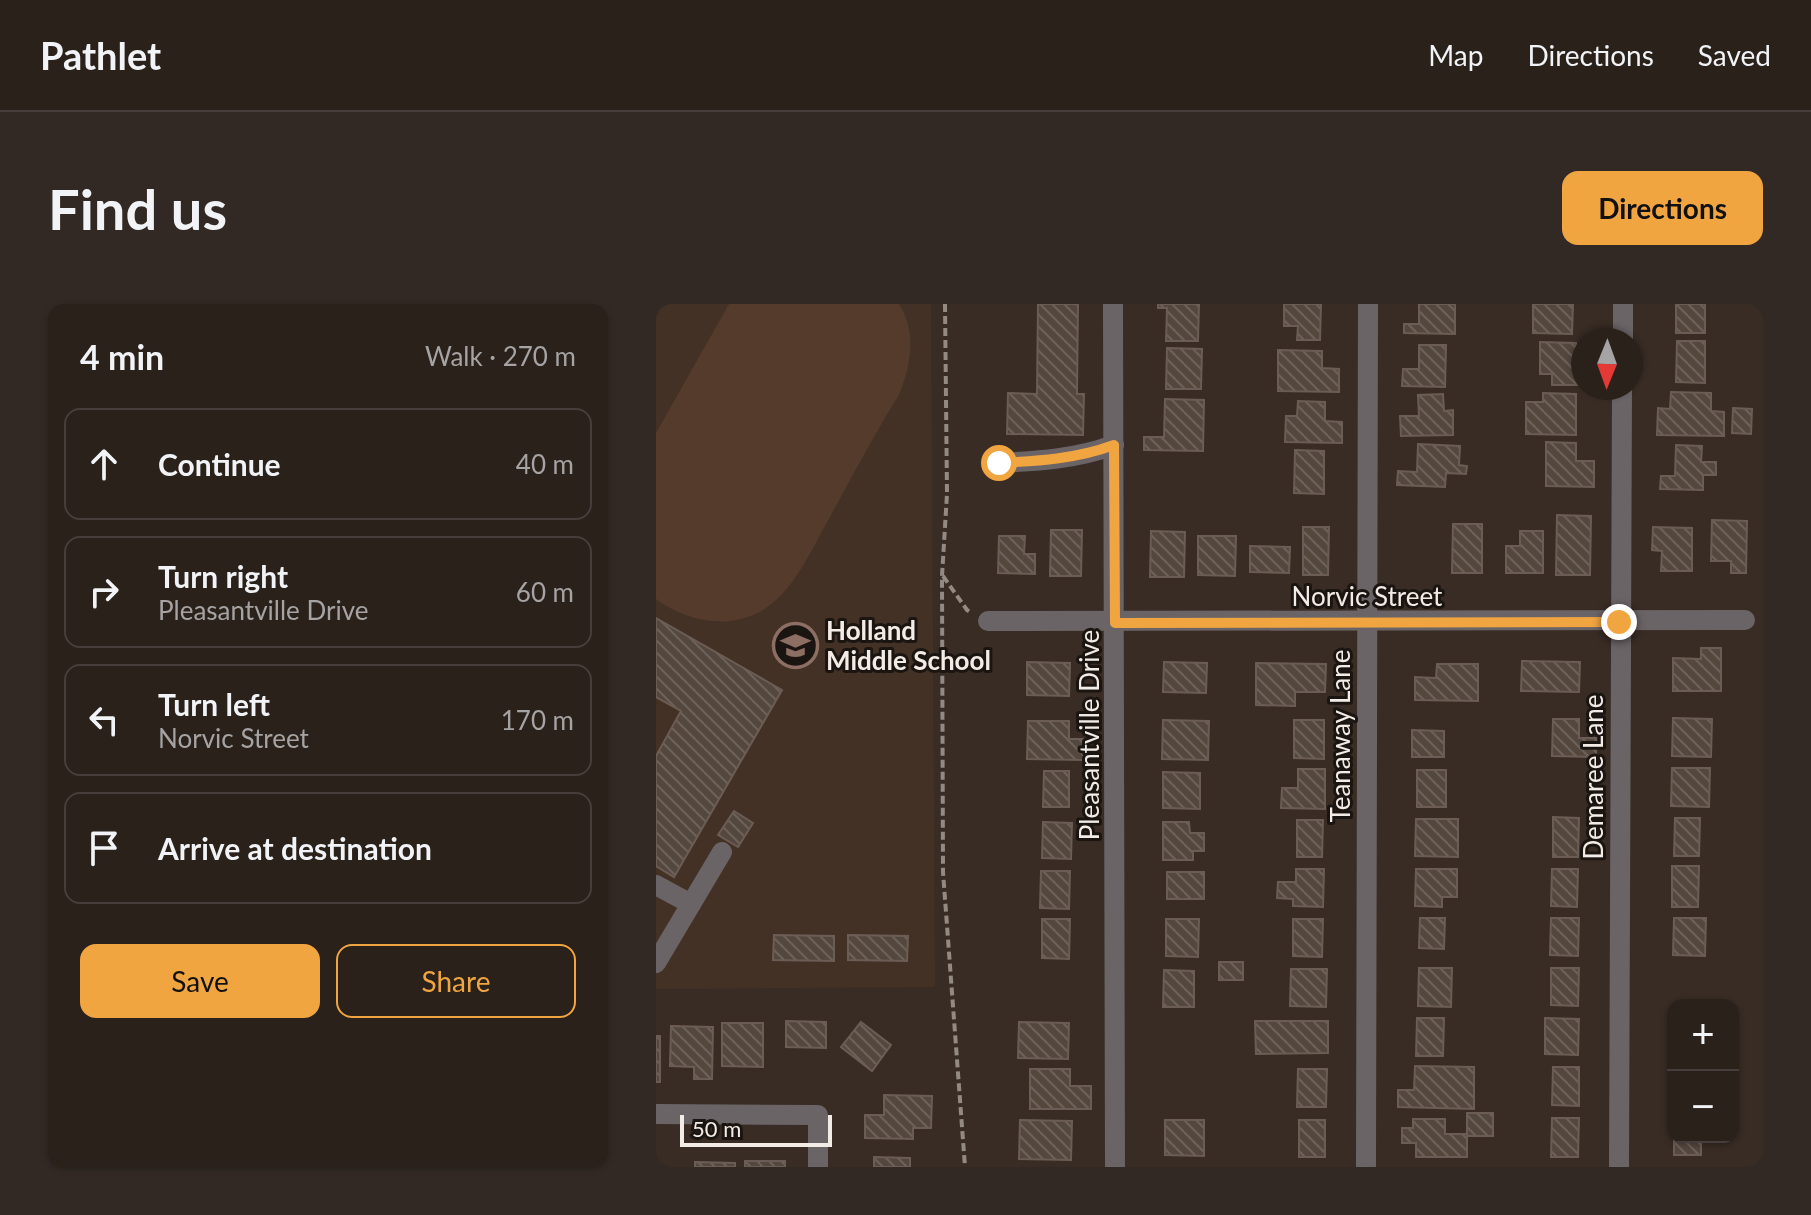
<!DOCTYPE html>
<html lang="en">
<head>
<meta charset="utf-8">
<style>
	body { margin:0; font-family:Lato,sans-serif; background:#322924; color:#f1f3f6 }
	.controls { position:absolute; right:24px; bottom:24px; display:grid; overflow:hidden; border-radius:16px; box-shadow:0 2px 6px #0004 }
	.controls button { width:72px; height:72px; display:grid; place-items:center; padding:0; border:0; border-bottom:2px solid #463e3a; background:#2a211b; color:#f1f3f6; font:40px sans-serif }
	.compass { position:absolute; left:915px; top:24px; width:72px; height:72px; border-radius:50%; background:#2a211b; box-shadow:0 2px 6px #0004; rotate:181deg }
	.scale { position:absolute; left:24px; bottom:20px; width:152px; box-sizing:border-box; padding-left:8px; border:4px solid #f3ebe6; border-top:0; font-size:22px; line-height:28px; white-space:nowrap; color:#f3ebe6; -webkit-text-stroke:6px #1b1512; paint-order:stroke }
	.stop { position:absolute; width:24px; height:24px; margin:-18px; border:6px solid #f1a540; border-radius:50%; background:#fff }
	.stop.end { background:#f1a540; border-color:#fff; box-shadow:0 2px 8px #0008 }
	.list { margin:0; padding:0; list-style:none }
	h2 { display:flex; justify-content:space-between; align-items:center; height:104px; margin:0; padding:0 32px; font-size:34px }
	h2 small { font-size:26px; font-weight:400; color:#a5a3a3 }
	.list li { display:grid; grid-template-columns:52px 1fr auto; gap:24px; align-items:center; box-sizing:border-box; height:112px; margin:0 16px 16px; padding:0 16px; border:2px solid #463e3a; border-radius:16px }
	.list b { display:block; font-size:30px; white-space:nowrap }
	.list p { margin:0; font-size:26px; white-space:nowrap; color:#a5a3a3 }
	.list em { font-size:26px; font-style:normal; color:#a5a3a3 }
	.actions { display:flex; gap:16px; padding:24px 32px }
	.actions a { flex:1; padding:18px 0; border:2px solid #f1a540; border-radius:16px; text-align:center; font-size:28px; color:#f1a540 }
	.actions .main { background:#f1a540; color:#111 }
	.icon { flex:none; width:44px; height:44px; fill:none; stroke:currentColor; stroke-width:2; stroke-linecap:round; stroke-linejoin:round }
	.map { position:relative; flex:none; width:1107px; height:863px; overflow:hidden; border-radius:16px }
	header { display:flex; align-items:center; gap:48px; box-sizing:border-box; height:112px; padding:0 40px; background:#2a211b; border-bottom:2px solid #463e3a }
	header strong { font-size:38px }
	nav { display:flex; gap:44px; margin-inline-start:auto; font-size:28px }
	.intro { display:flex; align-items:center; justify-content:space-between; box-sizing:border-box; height:192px; padding:0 48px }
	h1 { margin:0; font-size:56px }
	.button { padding:20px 36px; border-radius:16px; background:#f1a540; color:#111; font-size:28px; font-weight:700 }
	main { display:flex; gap:48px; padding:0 48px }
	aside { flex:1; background:#2a211b; border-radius:16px; box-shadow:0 2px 6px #0004 }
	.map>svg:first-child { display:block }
	.built { fill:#433125 }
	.grass { fill:#543b2b }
	.building { fill:url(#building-back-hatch); stroke:#6b5d55; stroke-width:2 }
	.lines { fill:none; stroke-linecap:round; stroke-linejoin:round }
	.path { stroke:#948a84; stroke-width:4; stroke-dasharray:8 4; stroke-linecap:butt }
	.minor { stroke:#6b6466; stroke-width:20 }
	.route { stroke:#f1a540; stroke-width:10 }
	.labels { text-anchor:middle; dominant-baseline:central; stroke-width:6; stroke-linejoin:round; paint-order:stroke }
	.street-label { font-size:26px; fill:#f3ebe6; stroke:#1b1512 }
	.poi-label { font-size:26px; font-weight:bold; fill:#f3ebe6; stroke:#1b1512; text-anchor:start }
</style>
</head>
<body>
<header>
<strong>Pathlet</strong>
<nav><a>Map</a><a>Directions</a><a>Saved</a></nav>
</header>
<div class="intro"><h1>Find us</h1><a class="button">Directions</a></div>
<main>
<aside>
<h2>4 min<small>Walk · 270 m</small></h2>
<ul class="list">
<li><svg class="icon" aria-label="ahead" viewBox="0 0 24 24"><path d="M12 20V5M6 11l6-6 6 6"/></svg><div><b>Continue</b></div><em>40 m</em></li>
<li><svg class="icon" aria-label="right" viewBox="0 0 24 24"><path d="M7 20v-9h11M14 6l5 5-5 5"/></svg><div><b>Turn right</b><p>Pleasantville Drive</p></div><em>60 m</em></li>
<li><svg class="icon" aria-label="left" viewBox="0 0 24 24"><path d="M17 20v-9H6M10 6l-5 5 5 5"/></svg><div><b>Turn left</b><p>Norvic Street</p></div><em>170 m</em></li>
<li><svg class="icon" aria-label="arrive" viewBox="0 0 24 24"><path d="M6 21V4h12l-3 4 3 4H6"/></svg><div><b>Arrive at destination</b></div></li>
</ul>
<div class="actions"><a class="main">Save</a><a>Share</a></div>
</aside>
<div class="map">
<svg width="1107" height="863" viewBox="0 0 1107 863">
	<defs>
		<pattern id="building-back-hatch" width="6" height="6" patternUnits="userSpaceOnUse" patternTransform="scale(2)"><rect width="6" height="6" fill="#54473e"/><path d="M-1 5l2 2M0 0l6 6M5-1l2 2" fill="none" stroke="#6d625a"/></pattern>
	</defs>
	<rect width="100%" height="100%" fill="#382c24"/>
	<polygon class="built" points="0,0 275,0 279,683 0,685"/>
	<path class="grass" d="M73 0H243C261 28 255 61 243 91 217 132 194 177 170 220 154 249 138 285 110 304 76 327 30 318 0 295V129Z"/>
	<g class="building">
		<polygon points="382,0 422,0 421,90 428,90 427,131 351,130 352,89 381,90"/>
		<polygon points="502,0 543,0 542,37 510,37 511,4 502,4"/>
		<polygon points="628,0 665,0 664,36 641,36 642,22 628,22"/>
		<polygon points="763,0 799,0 799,30 748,29 748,20 763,20"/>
		<polygon points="877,0 917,0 916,30 877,29"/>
		<rect x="1020" y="0" width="29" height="29"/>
		<polygon points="1021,37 1049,37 1049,79 1020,78"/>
		<polygon points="884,38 920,39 919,64 927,64 927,81 896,81 896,70 884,70"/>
		<polygon points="763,41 790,41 789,83 746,82 747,65 763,65"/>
		<polygon points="511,44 546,45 545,85 510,85"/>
		<polygon points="622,46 666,47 666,64 683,65 683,88 622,87"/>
		<polygon points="1015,88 1055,89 1055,107 1068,108 1068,132 1001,131 1002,104 1014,105"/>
		<polygon points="887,89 920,90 920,131 870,130 870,98 887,98"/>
		<polygon points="787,90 788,107 797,106 797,131 745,132 744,112 763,112 762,91"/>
		<polygon points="509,95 548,96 547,147 488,146 488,133 508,133"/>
		<polygon points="642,97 669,98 669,117 686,118 686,139 629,138 630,112 641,112"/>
		<polygon points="1077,104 1096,105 1095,130 1076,129"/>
		<polygon points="890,138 920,139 920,157 938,157 938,183 890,182"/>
		<polygon points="762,140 804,142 803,161 811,162 810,170 790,169 789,183 741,181 742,167 761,168"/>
		<polygon points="1020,141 1046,142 1045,158 1060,158 1060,171 1047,171 1047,186 1004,185 1005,172 1019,172"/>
		<polygon points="639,146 668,147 668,190 638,189"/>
		<polygon points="901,211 935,212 934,271 900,271"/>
		<polygon points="1056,216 1091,217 1090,269 1075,269 1075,257 1055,257"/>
		<polygon points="797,220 826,220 826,269 796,269"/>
		<polygon points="647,223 673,223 672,271 647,271"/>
		<polygon points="997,223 1036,224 1036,267 1005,267 1006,247 996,246"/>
		<polygon points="395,226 426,226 425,272 394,272"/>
		<polygon points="495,227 529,228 528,273 494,273"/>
		<polygon points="864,227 887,227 887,269 850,269 850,242 864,242"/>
		<polygon points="343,232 369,232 368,250 379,250 379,270 342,269"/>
		<polygon points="542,232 580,232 579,272 542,271"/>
		<polygon points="594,242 634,243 633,269 594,268"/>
		<polygon points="0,314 126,386 18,573 0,562 0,452 25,407 0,393"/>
		<polygon points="1045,344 1065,344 1065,387 1017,387 1017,354 1045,355"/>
		<polygon points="866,357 924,358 923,388 865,387"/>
		<polygon points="371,358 414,359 413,392 371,391"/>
		<polygon points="508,358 551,359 550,389 507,388"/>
		<polygon points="600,359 670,360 669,388 639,388 639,402 600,401"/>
		<polygon points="781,360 822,360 822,397 759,396 759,373 780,374"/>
		<polygon points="1017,414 1056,415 1055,453 1016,452"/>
		<polygon points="897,415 923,415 923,434 940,434 940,453 896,452"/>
		<polygon points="507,416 553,417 552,456 506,455"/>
		<polygon points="638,416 668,416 668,455 638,454"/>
		<polygon points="372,417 413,417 413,435 429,435 428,456 371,455"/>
		<polygon points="756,426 788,427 788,453 756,453"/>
		<polygon points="1016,464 1054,464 1053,503 1015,502"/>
		<polygon points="642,465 669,465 669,505 625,504 626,484 642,484"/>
		<rect x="761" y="466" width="29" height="37"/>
		<polygon points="388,467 413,467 413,503 387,503"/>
		<polygon points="507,468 544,469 544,505 507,504"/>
		<polygon points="78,507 97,519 82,543 62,531"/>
		<polygon points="897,513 923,514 922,553 897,553"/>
		<polygon points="1019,514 1044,514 1043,552 1018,552"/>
		<polygon points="760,515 802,515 802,553 759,552"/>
		<polygon points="641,516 667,516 666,553 641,553"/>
		<polygon points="387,518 416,519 415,555 386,554"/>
		<polygon points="507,518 533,518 534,529 548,529 548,547 537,547 537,556 507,556"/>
		<polygon points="1016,562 1043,562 1042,603 1016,603"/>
		<polygon points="640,565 668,565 667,603 637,602 637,595 621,594 622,578 640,578"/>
		<polygon points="760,565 801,565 801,593 786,593 786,603 759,602"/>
		<polygon points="896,565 922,565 921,603 895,602"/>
		<polygon points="385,567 414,567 413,605 384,604"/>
		<rect x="511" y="568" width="37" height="27"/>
		<polygon points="764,614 789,614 788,645 763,644"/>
		<polygon points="895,614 923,614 922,652 894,651"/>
		<polygon points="1018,614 1050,614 1049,652 1017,651"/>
		<polygon points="386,615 414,615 413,655 386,654"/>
		<polygon points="510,615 543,615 542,653 510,652"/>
		<polygon points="637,615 667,615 666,653 637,652"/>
		<polygon points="118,631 178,632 178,657 117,656"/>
		<polygon points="192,631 252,632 251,657 192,656"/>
		<rect x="563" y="658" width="24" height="18"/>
		<polygon points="763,664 796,664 795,703 762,702"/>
		<polygon points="895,664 923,664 922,702 895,701"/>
		<polygon points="635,665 671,665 670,703 634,702"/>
		<polygon points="508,666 538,667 538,703 507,703"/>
		<polygon points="761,714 788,714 787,752 760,752"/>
		<polygon points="889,714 923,715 922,751 889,750"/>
		<polygon points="130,717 170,718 170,744 130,743"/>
		<polygon points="599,717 672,717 672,749 600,750"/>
		<polygon points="205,718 235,741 216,767 185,743"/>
		<polygon points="363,718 413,719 412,755 362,754"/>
		<polygon points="66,719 107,719 107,763 66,762"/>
		<polygon points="15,722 57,723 56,775 38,775 38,763 14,762"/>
		<rect x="0" y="732" width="4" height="46"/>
		<polygon points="759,762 818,763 818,805 742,803 742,786 758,786"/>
		<polygon points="897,763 923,763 923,802 896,801"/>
		<polygon points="374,765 414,765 414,782 435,782 435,805 374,805"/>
		<polygon points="642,765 671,765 670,803 641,803"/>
		<polygon points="228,791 276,792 275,824 257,824 257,835 209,834 209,811 228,811"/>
		<polygon points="811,809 837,809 837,832 811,832 811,853 760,853 760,839 746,839 746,824 757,824 757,815 789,815 789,830 811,830"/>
		<polygon points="896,814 923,814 922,853 895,853"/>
		<polygon points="364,816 416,817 415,856 363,855"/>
		<polygon points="509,816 548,816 548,852 509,851"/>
		<rect x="643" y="816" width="26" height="37"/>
		<rect x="1018" y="833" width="27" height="18"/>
		<polygon points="218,853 254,854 254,863 218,863"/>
		<rect x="89" y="857" width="40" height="6"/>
		<polygon points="39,858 79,859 79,863 39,863"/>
	</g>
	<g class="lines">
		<g class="path">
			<polyline points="289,0 291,190 286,272 287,568 309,863"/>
			<polyline points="287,272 311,306 316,309"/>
		</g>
		<g class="minor">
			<polyline points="457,0 459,863"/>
			<polyline points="967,36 967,0"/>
			<path d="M343 159C382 157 420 155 458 141"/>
			<polyline points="332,317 1089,316"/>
			<polyline points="0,581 35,600"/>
			<polyline points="0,659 66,548"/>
			<polyline points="0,810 162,811 162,863"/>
			<polyline points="710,863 712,0"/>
			<polyline points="963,863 966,84"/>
		</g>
	</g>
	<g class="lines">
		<path class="route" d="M343 159C382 157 420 155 458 141L459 319 963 318"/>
	</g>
	<defs>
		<symbol id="school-ring" viewBox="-11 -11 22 22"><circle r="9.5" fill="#1b1512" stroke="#8d6e63" stroke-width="1.5"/><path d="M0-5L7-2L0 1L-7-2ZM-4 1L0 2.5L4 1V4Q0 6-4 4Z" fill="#8d6e63"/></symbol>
	</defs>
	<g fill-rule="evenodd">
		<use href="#school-ring" x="114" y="316" width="51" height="51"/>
	</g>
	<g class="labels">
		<g class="street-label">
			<text x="711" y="292">Norvic Street</text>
			<text transform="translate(433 431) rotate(-90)">Pleasantville Drive</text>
			<text transform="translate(684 432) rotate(-90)">Teanaway Lane</text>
			<text transform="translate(937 473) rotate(-90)">Demaree Lane</text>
		</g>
		<g class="poi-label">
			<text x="170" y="326">Holland<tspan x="170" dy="30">Middle School</tspan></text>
		</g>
	</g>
</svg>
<div class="controls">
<button>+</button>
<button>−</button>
</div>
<svg class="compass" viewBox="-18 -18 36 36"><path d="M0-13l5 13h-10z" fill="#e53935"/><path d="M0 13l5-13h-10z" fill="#a5a3a3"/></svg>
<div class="scale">50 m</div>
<div class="stop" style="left:343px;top:159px"></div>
<div class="stop end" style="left:963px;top:318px"></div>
</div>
</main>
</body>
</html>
